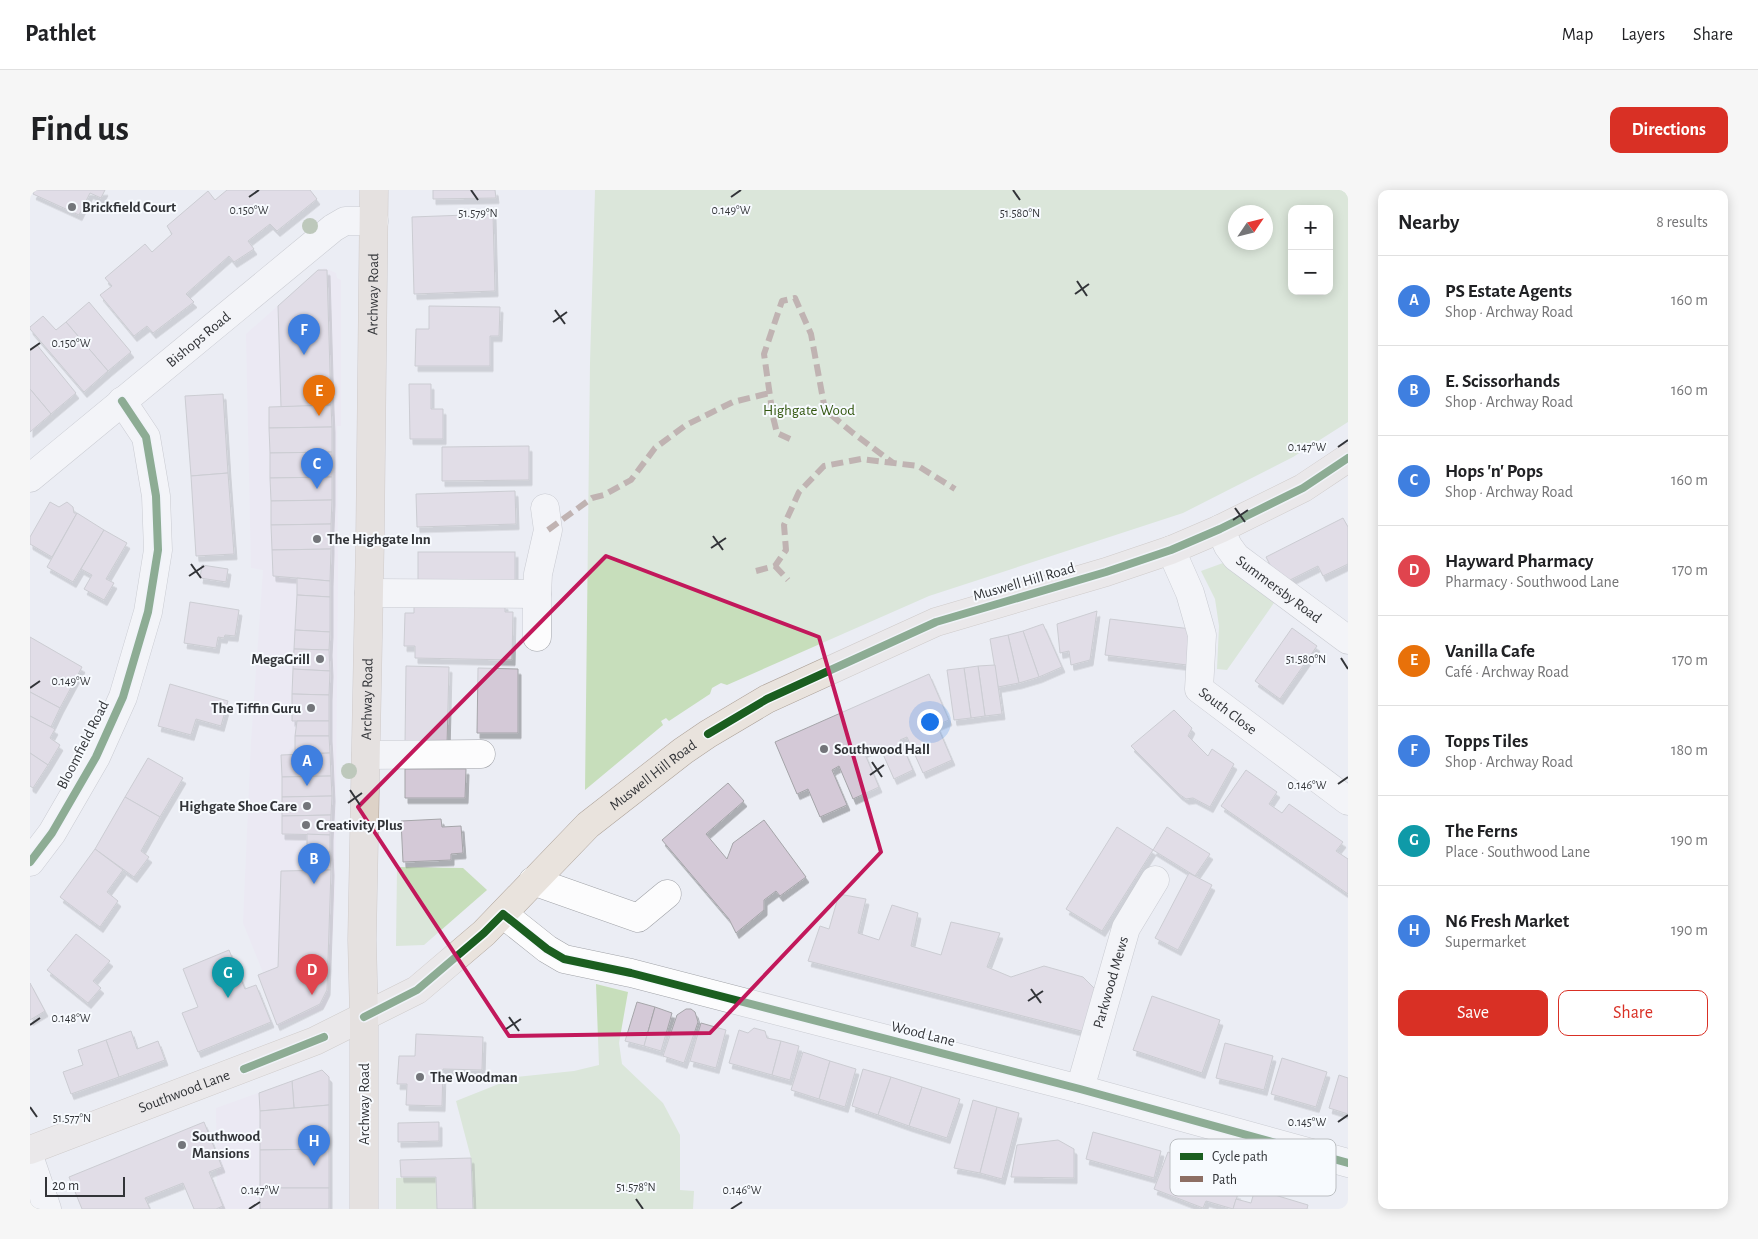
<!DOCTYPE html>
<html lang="en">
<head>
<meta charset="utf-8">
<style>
	body { margin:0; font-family:"Alegreya Sans",sans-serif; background:#f6f6f6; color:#202124 }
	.controls { position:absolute; right:15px; top:15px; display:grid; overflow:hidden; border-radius:10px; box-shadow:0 2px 12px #0003 }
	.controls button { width:45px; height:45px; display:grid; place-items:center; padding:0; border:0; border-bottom:1px solid #e0e0e0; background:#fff; color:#202124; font:25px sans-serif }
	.compass { position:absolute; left:1198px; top:15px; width:45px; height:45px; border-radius:50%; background:#fff; box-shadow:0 2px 12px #0003; rotate:55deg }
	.scale { position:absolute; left:15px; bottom:12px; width:80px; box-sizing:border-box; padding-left:5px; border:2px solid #323438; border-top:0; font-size:14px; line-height:18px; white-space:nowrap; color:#323438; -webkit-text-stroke:4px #f7fafe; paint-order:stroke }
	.you { position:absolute; left:899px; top:531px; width:18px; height:18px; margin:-12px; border:4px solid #fff; border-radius:50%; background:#1a73e8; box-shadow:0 0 0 8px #1a73e833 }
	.badge { display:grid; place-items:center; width:32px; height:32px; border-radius:50%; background:#d93025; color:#fff; font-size:16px; font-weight:700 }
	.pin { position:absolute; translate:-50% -41px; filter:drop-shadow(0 1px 2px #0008) }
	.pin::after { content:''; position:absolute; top:26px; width:18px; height:15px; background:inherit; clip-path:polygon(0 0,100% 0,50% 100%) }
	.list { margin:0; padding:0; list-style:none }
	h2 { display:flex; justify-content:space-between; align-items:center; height:65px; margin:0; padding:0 20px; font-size:21px }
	h2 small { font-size:16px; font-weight:400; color:#757577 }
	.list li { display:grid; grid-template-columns:32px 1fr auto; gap:15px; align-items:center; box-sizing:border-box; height:90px; padding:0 20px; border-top:1px solid #e0e0e0 }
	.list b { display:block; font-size:19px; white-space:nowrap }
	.list p { margin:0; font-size:16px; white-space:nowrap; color:#757577 }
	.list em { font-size:16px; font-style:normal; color:#757577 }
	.actions { display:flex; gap:10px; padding:15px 20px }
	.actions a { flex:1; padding:11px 0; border:1px solid #d93025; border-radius:10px; text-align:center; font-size:18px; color:#d93025 }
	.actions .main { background:#d93025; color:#fff }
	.map { position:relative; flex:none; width:1318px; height:1019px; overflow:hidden; border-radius:10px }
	header { display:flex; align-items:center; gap:30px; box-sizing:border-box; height:70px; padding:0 25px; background:#fff; border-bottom:1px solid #e0e0e0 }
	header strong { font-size:24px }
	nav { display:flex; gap:28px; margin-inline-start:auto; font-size:18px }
	.intro { display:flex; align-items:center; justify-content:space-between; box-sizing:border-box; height:120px; padding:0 30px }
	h1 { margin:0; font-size:35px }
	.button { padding:12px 22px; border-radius:10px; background:#d93025; color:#fff; font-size:18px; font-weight:700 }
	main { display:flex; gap:30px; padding:0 30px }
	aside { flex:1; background:#fff; border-radius:10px; box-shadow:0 2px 12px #0003 }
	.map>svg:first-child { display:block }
	.commercial { fill:#eae4f2 }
	.green { fill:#c7debb; fill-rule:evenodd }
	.building { fill:#d4c9d7; stroke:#a5a5a9; filter:url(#shadow) }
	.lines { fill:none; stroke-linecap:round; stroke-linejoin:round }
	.minor-casing { stroke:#a1a3a8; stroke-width:29 }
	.major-casing { stroke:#aea39a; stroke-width:29 }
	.highway-casing { stroke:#aea39a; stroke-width:29 }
	.minor { stroke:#fcfcfd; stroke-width:28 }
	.major { stroke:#e9e3dd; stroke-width:28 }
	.highway { stroke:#ddd2c7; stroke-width:28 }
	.quiet { stroke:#8d6e63; stroke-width:6; stroke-dasharray:12 6; stroke-linecap:butt }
	.cycleway-casing { stroke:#f7fafe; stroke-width:11 }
	.cycleway { stroke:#1b5e20; stroke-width:8 }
	.tree { fill:#869b77 }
	.marked { fill:none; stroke:#c2185b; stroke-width:4; stroke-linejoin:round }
	.ticks { fill:none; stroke:#323438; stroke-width:2 }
	.poi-dot { fill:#73757a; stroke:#f7fafe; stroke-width:2 }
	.labels { text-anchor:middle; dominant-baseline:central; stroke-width:4; stroke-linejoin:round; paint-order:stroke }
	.poi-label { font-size:15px; font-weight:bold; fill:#323438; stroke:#f7fafe; text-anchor:start }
	.street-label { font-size:15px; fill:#323438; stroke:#f7fafe }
	.park-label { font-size:15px; fill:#345811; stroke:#f7fafe }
	.key { fill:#f7fafe; stroke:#bcbfc3; stroke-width:1 }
	.key-label { font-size:14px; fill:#323438 }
	.ticks-label { font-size:12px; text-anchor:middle; fill:#323438; stroke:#f7fafe; stroke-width:4; stroke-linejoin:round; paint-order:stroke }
</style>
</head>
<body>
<header>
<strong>Pathlet</strong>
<nav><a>Map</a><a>Layers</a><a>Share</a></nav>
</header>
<div class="intro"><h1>Find us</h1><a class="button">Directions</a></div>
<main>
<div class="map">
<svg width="1318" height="1019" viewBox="0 0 1318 1019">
	<defs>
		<filter id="shadow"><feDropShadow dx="3" dy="5.5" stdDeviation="0" flood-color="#0004"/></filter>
	</defs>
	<rect width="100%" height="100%" fill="#ebedf4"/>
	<g class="commercial">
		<polygon points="295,78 306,83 307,88 311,90 311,236 307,236 308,384 305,710 299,807 296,816 292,820 250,836 232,780 213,733 221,552 233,380 221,378 216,144 288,80"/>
		<polygon points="292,880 300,885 301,1019 187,1019 186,918"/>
	</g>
	<g class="green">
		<path d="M565 0H1318V232L1263 267 1153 323 899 406 697 495 691 493 682 498 680 504 639 531 636 528 631 531 633 535 555 600 560 173ZM1262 19H1299V101H1262ZM1236 22V52H1206V22Z"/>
		<polygon points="1193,373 1246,410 1197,480 1187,479 1189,436 1185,409 1171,381"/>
		<polygon points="367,677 433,678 457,700 394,755 366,756"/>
		<polygon points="566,794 598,802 589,853 592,874 633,913 650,945 650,1000 664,1001 663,1019 443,1019 441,968 426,911 486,887 544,881 569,875"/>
		<polygon points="406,987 407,1019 366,1019 366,988"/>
	</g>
	<g class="building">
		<polygon points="5,0 75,0 71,8 60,3 49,25 3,4"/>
		<polygon points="197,0 280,0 287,9 247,41 240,34 218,51 224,59 204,72 199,66 156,104 164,112 123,143 117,136 104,146 70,105 82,96 75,88 115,54 122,62 142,44 137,36 178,1 185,10"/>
		<polygon points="403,0 465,0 466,8 403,9"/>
		<polygon points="463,24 465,101 384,104 382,27"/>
		<polygon points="288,80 297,80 301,215 251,217 248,116"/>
		<polygon points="59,112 101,162 78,181 36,132"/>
		<polygon points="399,116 470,117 469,146 460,146 460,176 385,176 386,139 399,139"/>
		<polygon points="13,126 26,140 36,132 78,181 54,202 0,139 0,137"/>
		<polygon points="7,155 46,203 21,224 0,199 0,161"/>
		<polygon points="379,194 401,194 401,219 413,219 413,249 380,249"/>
		<polygon points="0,199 21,224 0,242"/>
		<polygon points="193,204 198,283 161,286 155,206"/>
		<polygon points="301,215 302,237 239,238 239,217"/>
		<polygon points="302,237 302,262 240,263 239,238"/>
		<polygon points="499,256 499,290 412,291 412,257"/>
		<polygon points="302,262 302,287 240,288 240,263"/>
		<polygon points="198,283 204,364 166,366 161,286"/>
		<polygon points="302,287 302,310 241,311 240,288"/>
		<polygon points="485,301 486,334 387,337 386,304"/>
		<polygon points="302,310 301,334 241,335 241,311"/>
		<polygon points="20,312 29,317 37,312 43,317 44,323 47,323 22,367 0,354 0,347"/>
		<polygon points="47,323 74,340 43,392 17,377"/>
		<polygon points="1313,328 1318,337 1318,374 1293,386 1288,376 1250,395 1236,367"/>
		<polygon points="301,334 301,359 242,360 241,335"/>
		<polygon points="74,340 97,353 76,389 84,393 74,410 54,399 62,385 51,379"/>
		<polygon points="301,359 300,391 243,386 242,360"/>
		<rect x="388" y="362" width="97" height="30"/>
		<polygon points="172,375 198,379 196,392 170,388"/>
		<polygon points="267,388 300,391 300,407 267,405"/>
		<polygon points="267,405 300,407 300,442 265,440"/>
		<polygon points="160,412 209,420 205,446 195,445 194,448 188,447 186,458 154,453"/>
		<polygon points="384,412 475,414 475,422 483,422 482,470 385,468 385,456 374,456 375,423 384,423"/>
		<polygon points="1067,421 1060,470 1041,475 1039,461 1030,463 1027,434"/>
		<polygon points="1080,429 1161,439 1157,475 1075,465"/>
		<polygon points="1013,434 1032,477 1009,487 993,441"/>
		<polygon points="1262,438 1287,456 1250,509 1225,491"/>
		<polygon points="265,440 300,442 299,460 264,459"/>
		<polygon points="993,441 1009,487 989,493 978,445"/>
		<polygon points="978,445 989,493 968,497 960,449"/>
		<polygon points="0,447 52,477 30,518 0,502"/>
		<polygon points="264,459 299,460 300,481 263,479"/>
		<polygon points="965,475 972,524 955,526 948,476"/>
		<polygon points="376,476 419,477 417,555 375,554"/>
		<polygon points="948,476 955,526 941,528 934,478"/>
		<polygon points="448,478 488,479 488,543 447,543"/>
		<polygon points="934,478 941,528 924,530 917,480"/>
		<polygon points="263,479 300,481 299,505 262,504"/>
		<polygon points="899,484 919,530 907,535 922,570 893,583 877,547 870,550 883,580 864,589 849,555 834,562 849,597 823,609 809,576 802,580 817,615 790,627 778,599 767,604 745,552"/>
		<polygon points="140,494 198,511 191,536 166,529 161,545 128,536"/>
		<polygon points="0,502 30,518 21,537 0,526"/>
		<polygon points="262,504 299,505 299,531 262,531"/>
		<polygon points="1144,520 1162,538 1158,546 1178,566 1182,559 1204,574 1180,617 1163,608 1156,609 1149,604 1101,556"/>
		<polygon points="0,526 25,539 20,548 30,555 18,575 0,563"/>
		<polygon points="267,531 299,531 299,546 265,546"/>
		<polygon points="265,546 299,546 300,563 265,564"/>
		<polygon points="0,563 18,575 3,598 0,596"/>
		<polygon points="300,563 301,586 252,587 251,565"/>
		<polygon points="118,568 153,588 130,627 95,607"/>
		<polygon points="375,579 436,579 435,608 375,608"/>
		<polygon points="1216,580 1247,602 1239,614 1252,623 1259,614 1313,652 1306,661 1318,669 1318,704 1191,616"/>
		<polygon points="301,586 302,606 252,607 252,587"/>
		<polygon points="698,593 714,611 676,644 697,669 703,653 734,630 776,687 750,706 746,701 734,710 734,720 706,743 699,729 632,650"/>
		<polygon points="302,606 301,625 252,626 252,607"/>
		<polygon points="95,607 130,627 111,661 119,667 104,687 65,659"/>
		<polygon points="301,625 300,645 252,644 252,626"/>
		<polygon points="411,629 412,637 431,636 433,663 421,664 421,670 373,672 371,631"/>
		<polygon points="1087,637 1123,660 1072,741 1036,719"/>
		<polygon points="1137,637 1180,664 1165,686 1123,660"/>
		<polygon points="277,644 300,645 300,662 277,663"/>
		<polygon points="65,659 93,680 77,702 88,711 70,737 30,707"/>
		<polygon points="300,662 301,680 277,680 277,663"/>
		<polygon points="301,680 297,800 290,814 247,835 228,785 248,777 251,681"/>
		<polygon points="1159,683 1182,695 1148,760 1125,748"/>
		<polygon points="809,704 836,709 828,743 849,750 862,715 888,723 881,756 911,765 921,732 970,743 957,777 981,787 1014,776 1053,787 1070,804 1059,843 778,771 790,736 799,739"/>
		<polygon points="46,744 80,771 63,791 71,798 58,813 17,780"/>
		<polygon points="199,760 215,799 226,795 241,832 168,862 152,823 168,817 153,779"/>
		<polygon points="0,793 15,821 0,830"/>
		<polygon points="1122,806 1190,830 1172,883 1103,860"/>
		<polygon points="607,812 625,817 614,856 595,851"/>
		<polygon points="625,817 642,823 631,861 614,856"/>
		<polygon points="656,819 661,819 665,822 668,832 654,873 633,866 647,825"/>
		<polygon points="671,833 696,840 686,878 660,871"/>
		<polygon points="724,838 735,841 737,848 751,851 742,885 699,873 709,840 718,843"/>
		<polygon points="101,841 107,859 128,851 135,870 89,887 76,850"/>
		<polygon points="386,844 453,847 452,880 413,879 412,916 376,915 377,894 367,894 369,866 385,866"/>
		<polygon points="76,850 89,887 41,904 33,882 53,875 48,860"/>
		<polygon points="751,851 769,856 760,890 742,885"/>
		<polygon points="1195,853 1243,866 1234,900 1186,888"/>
		<polygon points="773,862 800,871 789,909 761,900"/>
		<polygon points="1252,868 1297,882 1286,917 1241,904"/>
		<polygon points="800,871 826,879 815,917 789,909"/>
		<polygon points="833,879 861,887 848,925 822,916"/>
		<polygon points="292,880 299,887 299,915 264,918 262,891"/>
		<polygon points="1309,885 1318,888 1318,924 1299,918"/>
		<polygon points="861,887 892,897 879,936 848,925"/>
		<polygon points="262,891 264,918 230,921 229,903"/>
		<polygon points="892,897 930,909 917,948 879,936"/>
		<polygon points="943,910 967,917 950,983 924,978"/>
		<polygon points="299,915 299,959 230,960 230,921"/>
		<polygon points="967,917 989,923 972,989 950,983"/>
		<polygon points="174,932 192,977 179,982 193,1016 186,1019 164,1019 153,993 115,1008 120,1019 52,1019 39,987"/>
		<polygon points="409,932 409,951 368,952 368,933"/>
		<polygon points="1063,942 1131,961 1124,988 1056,969"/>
		<polygon points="1028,950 1044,959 1044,988 981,987 987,955"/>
		<polygon points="1153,957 1186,969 1183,976 1201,983 1195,999 1208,1004 1203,1019 1176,1011 1173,1018 1124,999 1138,962 1150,967"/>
		<polygon points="299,959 299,998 230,998 230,960"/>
		<polygon points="441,968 443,1019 407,1019 406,987 371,987 370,970"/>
		<rect x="230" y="998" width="69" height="21"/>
		<polygon points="1225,999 1278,1015 1277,1019 1203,1019 1206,1009 1221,1013"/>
	</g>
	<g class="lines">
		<defs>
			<g id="minor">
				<path id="s1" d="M0 288 303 38 315 31H344"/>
				<path id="s2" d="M1190 339 1198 356 1206 367 1318 450"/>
				<path id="s3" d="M1141 360 1160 403 1172 445 1169 499 1318 611"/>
				<polyline points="339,403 507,404 508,384 518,340 515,318"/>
				<polyline points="507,404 507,447"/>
				<polyline points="336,565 451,564"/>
				<polyline points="0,672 22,643 66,567 93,507 118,422 128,360 126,306 116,247 92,211"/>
				<polyline points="503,691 608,728 637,704"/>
				<polyline points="473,724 517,759 534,769 601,783 1050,899 1318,973"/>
				<path id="s4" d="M1050 899 1096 738 1125 690"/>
				<polyline points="0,969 17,1019"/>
			</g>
			<g id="major">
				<path id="s5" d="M0 960 285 851 387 800 454 743 558 635 653 561 678 544 737 509 906 432 1076 382 1141 360 1190 339 1273 298 1318 268"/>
			</g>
			<g id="highway">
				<path id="s6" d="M334 1019V827L332 750 340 350 344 0"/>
			</g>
		</defs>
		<use href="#minor" class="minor-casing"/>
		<use href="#major" class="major-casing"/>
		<use href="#highway" class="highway-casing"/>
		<use href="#minor" class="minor"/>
		<use href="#major" class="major"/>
		<use href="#highway" class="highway"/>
		<g class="quiet">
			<polyline points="760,249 747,243 743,227 734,164 752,111 765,108 781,144 795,220 823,243 863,273"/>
			<polyline points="518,340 562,308 574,305 601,290 625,258 656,235 703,212 740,203"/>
			<polyline points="745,376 758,390"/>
			<polyline points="726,381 745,376 756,360 754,335 769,302 794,276 831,269 888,276 925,299"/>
		</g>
		<defs>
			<g id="cycleway">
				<polyline points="678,544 737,509 906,432 1076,382 1141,360 1190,339 1273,298 1318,268"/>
				<polyline points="0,672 22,643 66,567 93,507 118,422 128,360 126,306 116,247 92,211"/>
				<polyline points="334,827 387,800 454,743 473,724 517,759 534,769 601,783 1050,899 1318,973"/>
				<polyline points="214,879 294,847"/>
			</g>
		</defs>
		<use href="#cycleway" class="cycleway-casing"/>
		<use href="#cycleway" class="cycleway"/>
	</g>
	<g class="tree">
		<circle cx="280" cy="36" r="8"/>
		<circle cx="319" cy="581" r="8"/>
	</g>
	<path d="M0 0H1318V1019H0ZM576 366 789 447 851 662 680 843 479 846 328 617Z" fill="#ebedf4" fill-opacity=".55" fill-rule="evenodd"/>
	<path class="marked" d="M576 366 789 447 851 662 680 843 479 846 328 617Z"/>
	<path class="ticks" d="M441 0 448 10M983 0 990 10M219 7 229 0M701 7 711 0M1047 91 1057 106M1045 104 1059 94M525 120 535 134M523 132 537 122M0 160 10 153M1308 257 1318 250M1205 318 1215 332M1203 330 1218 320M683 346 693 360M681 358 696 348M161 374 171 388M159 386 174 376M1311 468 1318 479M0 498 10 491M842 572 852 587M840 585 854 575M1308 594 1318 587M320 600 330 615M318 613 332 603M1001 799 1011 813M998 811 1013 801M479 827 489 841M0 835 10 828M476 839 491 829M0 917 7 927M1308 932 1318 925M606 1009 613 1019M219 1019 230 1012M701 1019 712 1012"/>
	<g class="poi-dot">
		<circle cx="42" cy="17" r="5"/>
		<circle cx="287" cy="349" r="5"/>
		<circle cx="290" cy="469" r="5"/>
		<circle cx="281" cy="518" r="5"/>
		<circle cx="794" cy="559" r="5"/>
		<circle cx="277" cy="616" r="5"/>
		<circle cx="276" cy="635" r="5"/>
		<circle cx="390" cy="887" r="5"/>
		<circle cx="152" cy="955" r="5"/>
	</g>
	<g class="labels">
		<g class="poi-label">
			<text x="52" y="17">Brickfield Court</text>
			<text x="297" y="349">The Highgate Inn</text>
			<text x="280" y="469" text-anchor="end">MegaGrill</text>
			<text x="271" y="518" text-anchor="end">The Tiffin Guru</text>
			<text x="804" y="559">Southwood Hall</text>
			<text x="267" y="616" text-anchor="end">Highgate Shoe Care</text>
			<text x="286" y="635">Creativity Plus</text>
			<text x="400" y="887">The Woodman</text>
			<text x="162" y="946">Southwood<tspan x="162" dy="17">Mansions</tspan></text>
		</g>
		<g class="street-label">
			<text stroke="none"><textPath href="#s6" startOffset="915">Archway Road</textPath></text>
			<text stroke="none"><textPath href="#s1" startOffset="218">Bishops Road</textPath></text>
			<text transform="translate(994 392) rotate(-16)">Muswell Hill Road</text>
			<text stroke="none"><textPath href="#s2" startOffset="86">Summersby Road</textPath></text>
			<text stroke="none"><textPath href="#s6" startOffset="510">Archway Road</textPath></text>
			<text stroke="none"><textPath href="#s3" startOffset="181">South Close</textPath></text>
			<text transform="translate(53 555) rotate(-63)">Bloomfield Road</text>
			<text stroke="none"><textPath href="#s5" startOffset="739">Muswell Hill Road</textPath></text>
			<text stroke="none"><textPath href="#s4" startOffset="111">Parkwood Mews</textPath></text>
			<text transform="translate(893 844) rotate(14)">Wood Lane</text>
			<text stroke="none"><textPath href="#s5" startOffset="165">Southwood Lane</textPath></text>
			<text transform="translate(334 914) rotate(-90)">Archway Road</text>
		</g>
		<g class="park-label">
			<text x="779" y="220">Highgate Wood</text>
		</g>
	</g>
	<rect x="1140" y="949" width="166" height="57" rx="8" class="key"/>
	<rect x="1150" y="963" width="23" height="7" fill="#1b5e20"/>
	<rect x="1150" y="986" width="23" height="6" fill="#8d6e63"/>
	<g class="key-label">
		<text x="1182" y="971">Cycle path</text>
		<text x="1182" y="994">Path</text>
	</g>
	<g class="ticks-label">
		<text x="219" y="24">0.150°W</text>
		<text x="701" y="24">0.149°W</text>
		<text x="448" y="27">51.579°N</text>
		<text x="990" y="27">51.580°N</text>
		<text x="41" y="157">0.150°W</text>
		<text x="1277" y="261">0.147°W</text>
		<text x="1276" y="473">51.580°N</text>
		<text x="41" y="495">0.149°W</text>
		<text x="1277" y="599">0.146°W</text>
		<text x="41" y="832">0.148°W</text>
		<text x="42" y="932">51.577°N</text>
		<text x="1277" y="936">0.145°W</text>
		<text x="606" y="1001">51.578°N</text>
		<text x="230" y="1004">0.147°W</text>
		<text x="712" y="1004">0.146°W</text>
	</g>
</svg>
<div class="controls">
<button>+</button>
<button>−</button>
</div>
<svg class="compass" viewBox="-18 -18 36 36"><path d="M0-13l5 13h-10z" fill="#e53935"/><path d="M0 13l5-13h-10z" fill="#757577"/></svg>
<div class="scale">20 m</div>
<div class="you"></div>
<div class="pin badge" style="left:277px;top:596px;background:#3f7fe0">A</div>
<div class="pin badge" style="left:284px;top:694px;background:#3f7fe0">B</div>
<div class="pin badge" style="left:287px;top:299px;background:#3f7fe0">C</div>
<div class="pin badge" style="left:282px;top:805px;background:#e0444e">D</div>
<div class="pin badge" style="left:289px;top:226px;background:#e8710a">E</div>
<div class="pin badge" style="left:274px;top:165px;background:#3f7fe0">F</div>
<div class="pin badge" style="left:198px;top:808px;background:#0f9aa8">G</div>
<div class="pin badge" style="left:284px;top:976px;background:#3f7fe0">H</div>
</div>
<aside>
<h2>Nearby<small>8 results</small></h2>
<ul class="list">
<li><span class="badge" style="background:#3f7fe0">A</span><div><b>PS Estate Agents</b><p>Shop · Archway Road</p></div><em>160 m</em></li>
<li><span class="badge" style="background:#3f7fe0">B</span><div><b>E. Scissorhands</b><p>Shop · Archway Road</p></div><em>160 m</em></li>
<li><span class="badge" style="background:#3f7fe0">C</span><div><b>Hops 'n' Pops</b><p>Shop · Archway Road</p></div><em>160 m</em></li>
<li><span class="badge" style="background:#e0444e">D</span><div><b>Hayward Pharmacy</b><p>Pharmacy · Southwood Lane</p></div><em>170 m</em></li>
<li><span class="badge" style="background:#e8710a">E</span><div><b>Vanilla Cafe</b><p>Café · Archway Road</p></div><em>170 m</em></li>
<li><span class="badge" style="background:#3f7fe0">F</span><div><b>Topps Tiles</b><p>Shop · Archway Road</p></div><em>180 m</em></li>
<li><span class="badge" style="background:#0f9aa8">G</span><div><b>The Ferns</b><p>Place · Southwood Lane</p></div><em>190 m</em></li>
<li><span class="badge" style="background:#3f7fe0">H</span><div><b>N6 Fresh Market</b><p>Supermarket</p></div><em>190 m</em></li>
</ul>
<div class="actions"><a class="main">Save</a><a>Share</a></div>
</aside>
</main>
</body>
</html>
